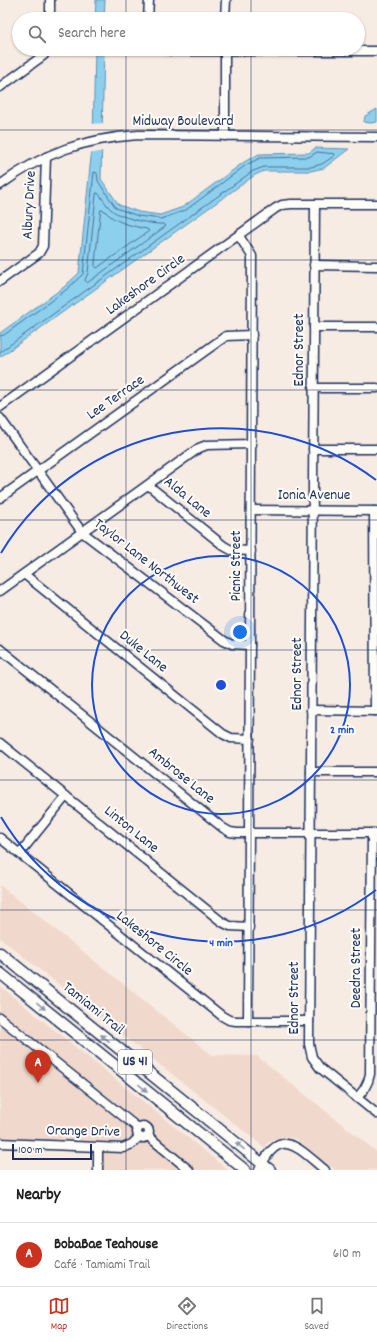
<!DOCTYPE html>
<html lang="en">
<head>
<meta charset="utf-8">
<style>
	body { margin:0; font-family:Dekko,sans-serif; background:#f6f6f6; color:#222 }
	.scale { position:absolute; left:12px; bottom:10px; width:80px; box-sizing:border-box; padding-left:4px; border:2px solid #1b2f5e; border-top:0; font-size:11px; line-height:14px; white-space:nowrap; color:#1b2f5e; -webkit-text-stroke:3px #fdfcf7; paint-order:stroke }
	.you { position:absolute; left:240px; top:632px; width:14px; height:14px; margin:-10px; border:3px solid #fff; border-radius:50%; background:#1a73e8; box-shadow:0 0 0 6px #1a73e833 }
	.badge { display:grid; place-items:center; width:26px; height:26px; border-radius:50%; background:#c8321e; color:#fff; font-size:13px; font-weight:700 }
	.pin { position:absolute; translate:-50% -33px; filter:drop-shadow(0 1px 2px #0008) }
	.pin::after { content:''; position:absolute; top:21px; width:14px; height:12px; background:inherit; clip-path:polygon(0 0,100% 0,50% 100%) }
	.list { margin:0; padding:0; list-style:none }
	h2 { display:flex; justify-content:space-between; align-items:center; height:52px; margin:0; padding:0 16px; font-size:17px }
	h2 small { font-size:13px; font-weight:400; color:#767676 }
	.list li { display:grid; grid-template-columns:26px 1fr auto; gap:12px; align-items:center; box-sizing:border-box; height:64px; padding:0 16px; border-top:1px solid #e0e0e0 }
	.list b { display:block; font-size:15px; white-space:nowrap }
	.list p { margin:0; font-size:13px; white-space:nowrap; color:#767676 }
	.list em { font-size:13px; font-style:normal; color:#767676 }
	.icon { flex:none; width:22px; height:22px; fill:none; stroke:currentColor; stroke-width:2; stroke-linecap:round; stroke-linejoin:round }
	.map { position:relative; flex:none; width:377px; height:1170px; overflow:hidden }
	.search { position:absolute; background:#fff; box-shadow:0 1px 3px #0004; left:12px; right:12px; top:12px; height:44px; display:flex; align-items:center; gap:10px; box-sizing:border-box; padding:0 14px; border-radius:22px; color:#767676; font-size:15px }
	.sheet { height:116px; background:#fff }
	nav { display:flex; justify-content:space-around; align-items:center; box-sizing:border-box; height:56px; border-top:1px solid #e0e0e0; background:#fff; font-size:11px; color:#767676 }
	nav a { display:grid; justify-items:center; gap:2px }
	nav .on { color:#c8321e }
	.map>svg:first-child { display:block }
	.built { fill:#f0d9cc }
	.water { fill:#8dd0ee; stroke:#5f90b4 }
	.pier { fill:#f7ece3 }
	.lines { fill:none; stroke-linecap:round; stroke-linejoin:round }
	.shore { stroke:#496f98; stroke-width:1 }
	.minor-casing { stroke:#1b2f5e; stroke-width:11 }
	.major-casing { stroke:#1b2f5e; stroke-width:13 }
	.minor { stroke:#fdfcf7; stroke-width:8 }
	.major { stroke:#fdfcf7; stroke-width:10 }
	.oneway { fill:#8c96aa }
	.grid { fill:none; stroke:#1b2f5e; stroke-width:1; stroke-opacity:0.55 }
	.ring { fill:none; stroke:#1d4ed8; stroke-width:2 }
	.labels { text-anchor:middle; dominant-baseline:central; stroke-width:4; stroke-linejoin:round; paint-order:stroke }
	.shield { fill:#fdfcf7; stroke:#5f6c8c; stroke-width:1 }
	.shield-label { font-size:14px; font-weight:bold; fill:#1b2f5e }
	.street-label { font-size:15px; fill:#1b2f5e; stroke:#fdfcf7 }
	.centre { fill:#1d4ed8; stroke:#fdfcf7; stroke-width:2 }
	.ring-label { font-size:12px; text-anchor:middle; font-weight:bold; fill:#1d4ed8; stroke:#fdfcf7; stroke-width:4; stroke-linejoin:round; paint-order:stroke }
</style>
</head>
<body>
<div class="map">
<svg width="377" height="1170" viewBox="0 0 377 1170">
	<rect width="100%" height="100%" fill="#f7ece3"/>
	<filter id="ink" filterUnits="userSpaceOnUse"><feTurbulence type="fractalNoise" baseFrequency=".025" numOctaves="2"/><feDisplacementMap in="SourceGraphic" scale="8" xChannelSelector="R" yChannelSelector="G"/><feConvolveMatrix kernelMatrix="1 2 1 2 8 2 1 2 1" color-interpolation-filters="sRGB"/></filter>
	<g filter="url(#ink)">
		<g class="built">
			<polygon points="0,885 212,1055 257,1056 377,1152 377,1170 335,1170 296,1139 286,1137 274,1139 267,1143 265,1148 0,938"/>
			<polygon points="0,986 228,1170 103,1170 103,1144 0,1139"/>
		</g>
		<g class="water">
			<polygon points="96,0 105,0 104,19 95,19"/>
			<polygon points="95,49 104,49 101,179 119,205 139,212 160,215 183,207 244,162 259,154 309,153 315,148 349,149 324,168 311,171 264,171 255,175 0,357 0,333 64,287 79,273 93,138"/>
			<polygon points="377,109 377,122 371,123 364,122 365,116"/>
		</g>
		<polygon class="pier" points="104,123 103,151 89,154 91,124"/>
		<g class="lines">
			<g class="shore">
				<path d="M97 193 99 194C103 199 107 207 113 211 121 218 154 225 164 224L166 226 87 283 85 280 88 273 96 195Z"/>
				<path d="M101 210H104C113 222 132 226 147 229L149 231 97 268 95 266Z"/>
				<polyline points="0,336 4,335 66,290 83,274 94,172 97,173 98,181 116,208 138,216 161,219 186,210 246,165 260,158 309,157 317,152 335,154 334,156 322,164 311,167 264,167 253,171 0,352"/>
			</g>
			<defs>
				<g id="minor">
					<polyline points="50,19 50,0"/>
					<polyline points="148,19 149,0"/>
					<polyline points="225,19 226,0"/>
					<polyline points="163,49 172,51 377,51"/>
					<polyline points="0,87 44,55 47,49"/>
					<polyline points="225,136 225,49"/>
					<path d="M0 185C45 152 83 139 138 135L377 137"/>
					<polyline points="315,204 309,1044 312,1057 320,1068 377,1114"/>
					<polyline points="239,236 252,256 248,1021"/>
					<polyline points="314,265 377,266"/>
					<polyline points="0,281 39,253 43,246 46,157"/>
					<polyline points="314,327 377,327"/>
					<polyline points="313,388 377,388"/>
					<polyline points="0,407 276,208 282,205 291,204 377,204"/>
					<polyline points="0,418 82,532 224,640 232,644 250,645"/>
					<polyline points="313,449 377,449"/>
					<polyline points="148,485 224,546 231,550 251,551"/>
					<polyline points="0,498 226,336 252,335"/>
					<polyline points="251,510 377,511"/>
					<polyline points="374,511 375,711"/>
					<polyline points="24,574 223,734 231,738 250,739"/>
					<polyline points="0,591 199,448 207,445 252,444"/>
					<polyline points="0,649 223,828 230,832 237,833 377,833"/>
					<polyline points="311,710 377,711"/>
					<polyline points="0,743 222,922 230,926 249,927"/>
					<polyline points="311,772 377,772"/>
					<polyline points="0,838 222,1016 229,1020 236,1021 309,1021"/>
					<polyline points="20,853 66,796"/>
					<polyline points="0,1018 138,1128"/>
					<path d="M357 1098C363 1091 368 1085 370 1074L372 833"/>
					<circle cx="143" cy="1132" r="6"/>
					<polyline points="148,1136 189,1170"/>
					<polyline points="0,1143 123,1148 132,1144 139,1137"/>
					<polyline points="98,1170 98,1148"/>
					<path d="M259 1170C280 1125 297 1147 325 1170"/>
				</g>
				<g id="major">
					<polyline points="0,953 270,1170"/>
					<polyline points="0,973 245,1170"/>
				</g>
			</defs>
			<use href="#minor" class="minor-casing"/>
			<use href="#major" class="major-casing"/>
			<use href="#minor" class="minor"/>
			<use href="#major" class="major"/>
		</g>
		<defs><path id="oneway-solid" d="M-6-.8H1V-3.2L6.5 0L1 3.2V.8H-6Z"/></defs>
		<g class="oneway">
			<use href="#oneway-solid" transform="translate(41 1006) rotate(39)"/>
			<use href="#oneway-solid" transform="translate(105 1038) rotate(-141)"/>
			<use href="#oneway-solid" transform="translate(143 1088) rotate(39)"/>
			<use href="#oneway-solid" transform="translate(240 1146) rotate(-141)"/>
		</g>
	</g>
	<path class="grid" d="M126 0V19M251 0V19M126 49V1170M251 49V1170M0 130H377M0 260H377M0 390H377M0 520H377M0 650H377M0 780H377M0 910H377M0 1040H377"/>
	<g class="ring">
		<circle cx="221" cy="685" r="129"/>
		<path d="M376 890A257 257 0 0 1 1 817M1 553A257 257 0 0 1 376 480"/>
	</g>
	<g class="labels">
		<rect class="shield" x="118" y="1050" width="34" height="24" rx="3"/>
		<g class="shield-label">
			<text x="135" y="1062">US 41</text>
		</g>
		<g class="street-label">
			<text x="183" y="122">Midway Boulevard</text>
			<text transform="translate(30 205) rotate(-87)">Albury Drive</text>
			<text transform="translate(146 285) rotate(-36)">Lakeshore Circle</text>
			<text transform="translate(300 350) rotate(-90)">Ednor Street</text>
			<text transform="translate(116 398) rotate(-35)">Lee Terrace</text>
			<text x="314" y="496">Ionia Avenue</text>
			<text transform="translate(187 498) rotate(39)">Alda Lane</text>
			<text transform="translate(146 562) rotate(38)">Taylor Lane Northwest</text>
			<text transform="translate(237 566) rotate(-90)">Picnic Street</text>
			<text transform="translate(143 652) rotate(39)">Duke Lane</text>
			<text transform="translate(298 674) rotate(-90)">Ednor Street</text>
			<text transform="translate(181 776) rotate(39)">Ambrose Lane</text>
			<text transform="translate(131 830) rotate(39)">Linton Lane</text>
			<text transform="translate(154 944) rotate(39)">Lakeshore Circle</text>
			<text transform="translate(357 968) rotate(-90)">Deedra Street</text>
			<text transform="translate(295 998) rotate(-90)">Ednor Street</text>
			<text transform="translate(93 1009) rotate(39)">Tamiami Trail</text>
			<text transform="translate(83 1132) rotate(1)">Orange Drive</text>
		</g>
	</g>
	<circle cx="221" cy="685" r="6" class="centre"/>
	<g class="ring-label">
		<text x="342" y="733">2 min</text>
		<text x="221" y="946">4 min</text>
	</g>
</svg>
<div class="scale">100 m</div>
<div class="you"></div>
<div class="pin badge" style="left:38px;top:1083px">A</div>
<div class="search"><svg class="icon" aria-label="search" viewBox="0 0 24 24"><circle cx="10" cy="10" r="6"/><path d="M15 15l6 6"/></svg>Search here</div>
</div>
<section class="sheet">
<h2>Nearby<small></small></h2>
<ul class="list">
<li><span class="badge">A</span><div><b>BobaBae Teahouse</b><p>Café · Tamiami Trail</p></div><em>610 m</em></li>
</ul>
</section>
<nav>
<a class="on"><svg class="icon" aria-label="map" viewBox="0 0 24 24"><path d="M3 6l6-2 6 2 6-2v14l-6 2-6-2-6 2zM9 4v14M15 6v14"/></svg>Map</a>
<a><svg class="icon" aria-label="directions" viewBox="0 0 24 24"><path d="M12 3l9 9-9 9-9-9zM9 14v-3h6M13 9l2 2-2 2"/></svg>Directions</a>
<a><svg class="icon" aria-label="saved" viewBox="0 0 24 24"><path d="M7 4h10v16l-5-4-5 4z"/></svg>Saved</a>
</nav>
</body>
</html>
